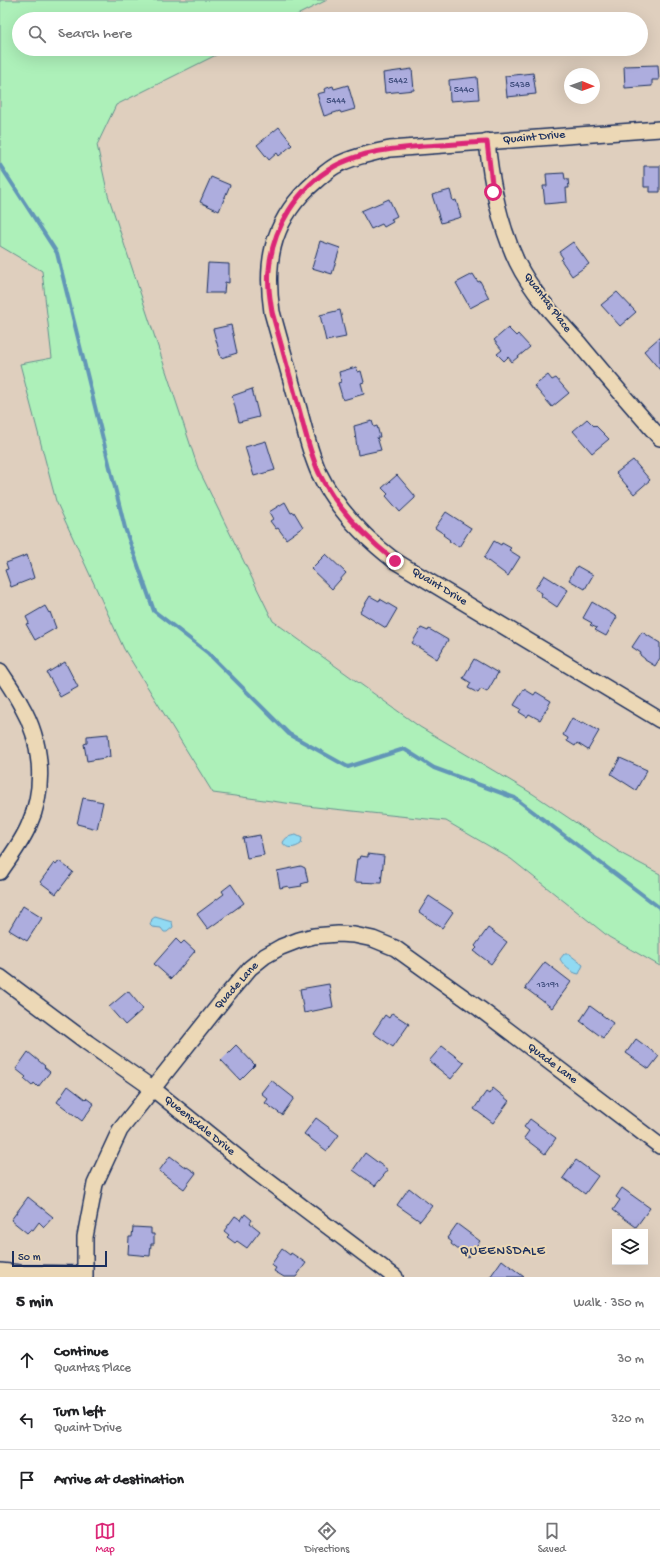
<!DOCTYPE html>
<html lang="en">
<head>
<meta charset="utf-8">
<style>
	body { margin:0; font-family:"Gochi Hand",sans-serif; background:#f2f2f2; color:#202124 }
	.controls { position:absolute; right:12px; bottom:12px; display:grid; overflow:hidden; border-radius:0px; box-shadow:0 4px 16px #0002 }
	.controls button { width:36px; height:36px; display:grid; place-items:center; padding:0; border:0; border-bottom:1px solid #e0e0e0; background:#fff; color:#202124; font:20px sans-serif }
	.compass { position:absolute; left:564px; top:68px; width:36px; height:36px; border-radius:50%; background:#fff; box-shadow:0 4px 16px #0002; rotate:91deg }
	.scale { position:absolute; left:12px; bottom:10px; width:95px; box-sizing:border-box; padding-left:4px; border:2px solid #1b2f5e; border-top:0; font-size:11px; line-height:14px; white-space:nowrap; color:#1b2f5e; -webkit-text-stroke:3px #ecd8b6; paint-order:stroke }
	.stop { position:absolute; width:12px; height:12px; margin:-9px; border:3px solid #db2777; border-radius:50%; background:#fff }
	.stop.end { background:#db2777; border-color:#fff; box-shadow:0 1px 4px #0008 }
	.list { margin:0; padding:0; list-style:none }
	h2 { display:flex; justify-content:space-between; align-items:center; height:52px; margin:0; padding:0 16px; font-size:17px }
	h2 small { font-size:13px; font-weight:400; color:#757577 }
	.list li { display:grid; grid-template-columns:26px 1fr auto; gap:12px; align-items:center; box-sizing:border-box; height:60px; padding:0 16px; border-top:1px solid #e0e0e0 }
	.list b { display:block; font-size:15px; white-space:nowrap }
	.list p { margin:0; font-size:13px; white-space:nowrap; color:#757577 }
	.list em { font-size:13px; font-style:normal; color:#757577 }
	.icon { flex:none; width:22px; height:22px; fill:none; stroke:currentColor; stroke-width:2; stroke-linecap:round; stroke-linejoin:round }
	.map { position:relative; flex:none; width:660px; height:1277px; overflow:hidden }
	.search { position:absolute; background:#fff; box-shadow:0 4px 16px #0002; left:12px; right:12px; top:12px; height:44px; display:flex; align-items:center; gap:10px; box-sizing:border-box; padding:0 14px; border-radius:22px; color:#757577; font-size:15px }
	.sheet { height:232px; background:#fff }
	nav { display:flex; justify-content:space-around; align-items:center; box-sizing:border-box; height:56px; border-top:1px solid #e0e0e0; background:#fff; font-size:11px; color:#757577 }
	nav a { display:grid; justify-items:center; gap:2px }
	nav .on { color:#db2777 }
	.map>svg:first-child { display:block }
	.green { fill:#adf0b9; stroke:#64908c }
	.water { fill:#91daf3; stroke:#6296b7 }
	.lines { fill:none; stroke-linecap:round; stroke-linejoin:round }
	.stream { stroke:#6296b7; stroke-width:4 }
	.building { fill:#adadde; stroke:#1b2f5e }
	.minor-casing { stroke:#1b2f5e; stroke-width:18 }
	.minor { stroke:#ecd8b6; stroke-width:15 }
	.route { stroke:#db2777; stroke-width:5 }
	.labels { text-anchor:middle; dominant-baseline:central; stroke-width:4; stroke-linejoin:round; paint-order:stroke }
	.number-label { font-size:10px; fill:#404e7e }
	.street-label { font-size:12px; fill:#1b2f5e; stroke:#ecd8b6 }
	.neighbourhood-label { font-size:13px; letter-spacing:1px; fill:#1b2f5e; stroke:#ecd8b6 }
</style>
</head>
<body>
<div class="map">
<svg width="660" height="1277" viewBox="0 0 660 1277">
	<rect width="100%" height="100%" fill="#dfcfbe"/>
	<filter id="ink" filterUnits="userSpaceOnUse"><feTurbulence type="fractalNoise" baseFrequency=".025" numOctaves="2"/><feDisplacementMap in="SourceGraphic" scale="8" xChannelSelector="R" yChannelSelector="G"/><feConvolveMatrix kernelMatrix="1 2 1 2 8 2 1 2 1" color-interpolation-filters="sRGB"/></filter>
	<g filter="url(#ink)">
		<polygon class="green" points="0,0 327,0 289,19 19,19 19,49 228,49 116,105 97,145 108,195 198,468 273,621 420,727 533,794 624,855 660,874 660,966 609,937 511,859 446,821 315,807 213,793 124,649 56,501 20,364 52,358 42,271 0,246"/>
		<g class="water">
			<path d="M296 835 302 838 301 844C295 848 287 850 283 843 285 837 290 836 296 835Z"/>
			<polygon points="155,917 172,922 173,927 167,932 164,932 161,928 152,927 150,925 152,919"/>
			<path d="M564 954H569L583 965 579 974C571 973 563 965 560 959Z"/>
		</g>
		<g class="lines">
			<polyline class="stream" points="0,165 57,253 125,528 154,611 208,653 289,734 348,767 404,749 434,768 515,798 660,908"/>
		</g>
		<g class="building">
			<polygon points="658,65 659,80 652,80 652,86 625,88 624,66"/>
			<polygon points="412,69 414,90 385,93 383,73"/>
			<polygon points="533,73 536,94 507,97 505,76"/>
			<polygon points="477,77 479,99 450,101 449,80"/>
			<polygon points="348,85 355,109 341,113 340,111 324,116 317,94 325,92 324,89 333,86 334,89"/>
			<polygon points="279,127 290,141 289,142 292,145 279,156 277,153 269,160 257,145"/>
			<polygon points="644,166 660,166 660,192 650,192 650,187 644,187"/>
			<polygon points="564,173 565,179 568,179 569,188 566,188 567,202 545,204 543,186 547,186 546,174"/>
			<polygon points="211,177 230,185 219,211 200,202"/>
			<polygon points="450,190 453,201 456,200 461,217 441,223 432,195"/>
			<polygon points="389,199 397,216 391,219 393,222 384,227 382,224 371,229 361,211"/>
			<polygon points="320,241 340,248 332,274 312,268"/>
			<polygon points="573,242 589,264 572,276 561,260 563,258 559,252"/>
			<polygon points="208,263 229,264 229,283 225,282 224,293 206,293"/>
			<polygon points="473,274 478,282 480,281 489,298 470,308 456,283"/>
			<polygon points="617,292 636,312 620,326 601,305"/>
			<polygon points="340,310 346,337 326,341 320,315"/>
			<polygon points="231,325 237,353 221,358 213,329"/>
			<polygon points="508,328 516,336 518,334 530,347 512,362 508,357 504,361 497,354 502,350 494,340"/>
			<polygon points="660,337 660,370 644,351"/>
			<polygon points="356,367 358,372 361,371 364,382 361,383 364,394 343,400 338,383 341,382 339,372"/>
			<polygon points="548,375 552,380 556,378 569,393 552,407 534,386"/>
			<polygon points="252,389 259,417 239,422 232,396"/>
			<polygon points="587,419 594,426 595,425 609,439 592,453 573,431"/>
			<polygon points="372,421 374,427 377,426 380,437 377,437 381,450 358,455 354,426"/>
			<polygon points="266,441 275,470 254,476 245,447"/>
			<polygon points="633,460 650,480 634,494 616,473"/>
			<polygon points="397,475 415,496 415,498 400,512 386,496 388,494 382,488"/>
			<polygon points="285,502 291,513 294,512 303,527 286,539 278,528 276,529 270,521 273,519 269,512"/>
			<polygon points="446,512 471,528 459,547 449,541 450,540 443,535 444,534 435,528"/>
			<polygon points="494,541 501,545 502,543 511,548 509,550 520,557 508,576 484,558"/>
			<polygon points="326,554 346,573 332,589 311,569"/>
			<polygon points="27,555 34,578 11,587 5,570 8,569 6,563"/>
			<polygon points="577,566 593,575 585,589 569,580"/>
			<polygon points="544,575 568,590 557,607 541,596 542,593 535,589"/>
			<polygon points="370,596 379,601 380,599 397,609 386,628 360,612"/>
			<polygon points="592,602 617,617 606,636 595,630 597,628 590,625 592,623 583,618"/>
			<polygon points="45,606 49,613 50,612 56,628 35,640 26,624 29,623 26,617"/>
			<polygon points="421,628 428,631 429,629 448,640 437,659 412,643"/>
			<polygon points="642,632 660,643 660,658 655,666 645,660 645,659 640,655 641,653 632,647"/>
			<polygon points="474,659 498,673 487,692 481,689 478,693 468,688 471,683 463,678"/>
			<polygon points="65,662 78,687 60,697 47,673"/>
			<polygon points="524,689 534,695 536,692 551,701 540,720 529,714 527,717 519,712 521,709 514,705"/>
			<polygon points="572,718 582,724 583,722 599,731 588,750 577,743 575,746 567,741 568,738 563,735"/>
			<polygon points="108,734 110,757 87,761 84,744 87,743 87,736"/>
			<polygon points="620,758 647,770 636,790 611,774"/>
			<polygon points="83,798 103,802 97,829 77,824"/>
			<polygon points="260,835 264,855 247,858 243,838"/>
			<polygon points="368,854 384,856 381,883 354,882 357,859 359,859 360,856 368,857"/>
			<polygon points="59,861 73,872 56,894 40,882 54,863 56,865"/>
			<polygon points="301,866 305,868 308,882 301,884 302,886 289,888 288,886 280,888 277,871"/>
			<polygon points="231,884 244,903 208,929 197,914 224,894 222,891"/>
			<polygon points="429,896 453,912 442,928 419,912"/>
			<polygon points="23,906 42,918 27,941 9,930"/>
			<polygon points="488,928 507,942 491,964 474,951 477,948 475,946"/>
			<polygon points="176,939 181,944 184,941 195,951 171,979 154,964"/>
			<polygon points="545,962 571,982 552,1008 525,988"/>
			<polygon points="329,984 333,1007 304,1013 300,989"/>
			<polygon points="128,991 143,1009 125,1025 109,1007"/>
			<polygon points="590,1006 613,1023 603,1038 580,1021"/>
			<polygon points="392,1013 409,1024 393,1047 373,1033 385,1015 389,1018"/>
			<polygon points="636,1039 659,1056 649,1069 626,1053"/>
			<polygon points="236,1045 255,1065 240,1080 221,1060"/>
			<polygon points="442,1046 464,1063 451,1079 429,1061"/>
			<polygon points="28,1052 45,1066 44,1067 50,1072 38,1087 34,1083 32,1086 24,1079 26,1077 16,1069"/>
			<polygon points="271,1080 294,1098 282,1115 265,1103 268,1099 261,1093"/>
			<polygon points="68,1086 85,1099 86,1098 94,1104 82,1121 57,1102"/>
			<polygon points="493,1088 509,1101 493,1123 474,1109 486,1092 489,1094"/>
			<polygon points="316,1118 339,1135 327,1151 304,1134"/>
			<polygon points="530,1119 556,1138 545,1154 524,1138 529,1131 524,1127"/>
			<polygon points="365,1153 388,1170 375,1186 353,1170"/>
			<polygon points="170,1156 186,1168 187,1167 196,1173 184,1189 159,1171"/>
			<polygon points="576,1160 598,1176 585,1194 563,1178"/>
			<polygon points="409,1188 432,1206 420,1221 397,1205"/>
			<polygon points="622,1188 650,1208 636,1227 613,1210 620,1200 616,1197"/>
			<polygon points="28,1197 53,1217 44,1227 39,1222 33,1230 31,1229 27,1233 11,1220"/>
			<polygon points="245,1214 252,1220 250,1223 260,1231 247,1248 237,1241 235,1243 227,1237 229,1235 224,1231 235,1216 241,1220"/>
			<polygon points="457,1224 480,1241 468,1257 451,1244 452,1242 447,1238"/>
			<polygon points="133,1227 151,1228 151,1234 154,1234 154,1244 151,1244 150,1256 128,1254 129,1237 132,1237"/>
			<polygon points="282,1249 290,1255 291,1253 306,1263 296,1277 284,1277 274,1271 276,1268 271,1265"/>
			<polygon points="502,1260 524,1277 490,1277"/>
		</g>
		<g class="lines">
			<defs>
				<g id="minor">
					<path d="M660 129 390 149C372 153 352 157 335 166 325 172 316 181 307 189 271 225 265 264 272 312 281 345 290 377 299 409 305 431 310 453 319 473 336 508 365 538 395 561L660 720"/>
					<path d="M487 141C491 183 499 224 517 262 531 291 555 317 577 341 604 374 632 406 660 438"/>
					<path d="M0 671C7 682 15 693 21 705 42 741 46 787 29 825 22 842 10 857 0 872"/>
					<polyline points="0,977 88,1043 152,1088 252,1169 395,1277"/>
					<polyline points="0,1271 20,1273 84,1274"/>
					<polyline points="85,1277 85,1237 95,1184 120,1130 227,995 250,968 265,956 281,947 299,940 314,936 338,934 354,935 373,939 395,948 480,1009 660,1146"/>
				</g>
			</defs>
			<use href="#minor" class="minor-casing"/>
			<use href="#minor" class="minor"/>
		</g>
	</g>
	<g class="lines" filter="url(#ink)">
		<path class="route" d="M395 561C365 537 336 508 319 473 310 453 305 431 299 409 290 377 281 345 272 312 270 298 267 284 269 270 272 228 298 187 335 166 344 161 356 157 366 154 385 149 404 148 423 146 445 145 466 143 487 142L493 192"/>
	</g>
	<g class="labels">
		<g class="number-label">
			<text x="398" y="81">5442</text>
			<text x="520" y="85">5438</text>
			<text x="464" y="90">5440</text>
			<text x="336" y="101">5444</text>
			<text x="548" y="985">13191</text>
		</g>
		<g class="street-label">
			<text transform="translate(534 138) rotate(-5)">Quaint Drive</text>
			<text transform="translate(547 303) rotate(53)">Quantas Place</text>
			<text transform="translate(439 587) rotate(31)">Quaint Drive</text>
			<text transform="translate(237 986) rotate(-48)">Quade Lane</text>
			<text transform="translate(552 1064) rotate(37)">Quade Lane</text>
			<text transform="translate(199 1126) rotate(39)">Queensdale Drive</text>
		</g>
		<g class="neighbourhood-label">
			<text x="503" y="1251">QUEENSDALE</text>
		</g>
	</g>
</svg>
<div class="controls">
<button><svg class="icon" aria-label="layers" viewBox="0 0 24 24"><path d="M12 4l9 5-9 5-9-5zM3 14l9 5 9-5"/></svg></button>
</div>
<svg class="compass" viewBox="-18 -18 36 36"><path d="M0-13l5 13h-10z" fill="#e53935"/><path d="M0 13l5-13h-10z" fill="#757577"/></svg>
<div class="scale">50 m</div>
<div class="stop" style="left:493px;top:192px"></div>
<div class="stop end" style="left:395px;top:561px"></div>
<div class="search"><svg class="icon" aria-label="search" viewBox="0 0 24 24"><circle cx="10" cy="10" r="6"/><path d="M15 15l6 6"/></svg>Search here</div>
</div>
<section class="sheet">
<h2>5 min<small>Walk · 350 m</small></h2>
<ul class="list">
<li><svg class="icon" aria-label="ahead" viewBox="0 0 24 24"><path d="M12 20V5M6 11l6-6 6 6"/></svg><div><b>Continue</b><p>Quantas Place</p></div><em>30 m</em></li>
<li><svg class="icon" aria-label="left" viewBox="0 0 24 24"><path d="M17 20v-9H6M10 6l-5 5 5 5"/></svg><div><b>Turn left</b><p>Quaint Drive</p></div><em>320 m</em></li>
<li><svg class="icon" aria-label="arrive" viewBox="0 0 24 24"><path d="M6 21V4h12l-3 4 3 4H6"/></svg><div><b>Arrive at destination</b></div></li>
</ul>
</section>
<nav>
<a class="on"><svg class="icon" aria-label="map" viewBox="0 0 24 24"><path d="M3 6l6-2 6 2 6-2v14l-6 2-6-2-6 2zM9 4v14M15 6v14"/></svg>Map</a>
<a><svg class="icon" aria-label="directions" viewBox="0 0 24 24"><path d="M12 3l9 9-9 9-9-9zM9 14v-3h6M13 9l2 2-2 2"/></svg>Directions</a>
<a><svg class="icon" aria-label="saved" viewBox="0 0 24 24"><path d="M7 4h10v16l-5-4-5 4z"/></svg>Saved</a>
</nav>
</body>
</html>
